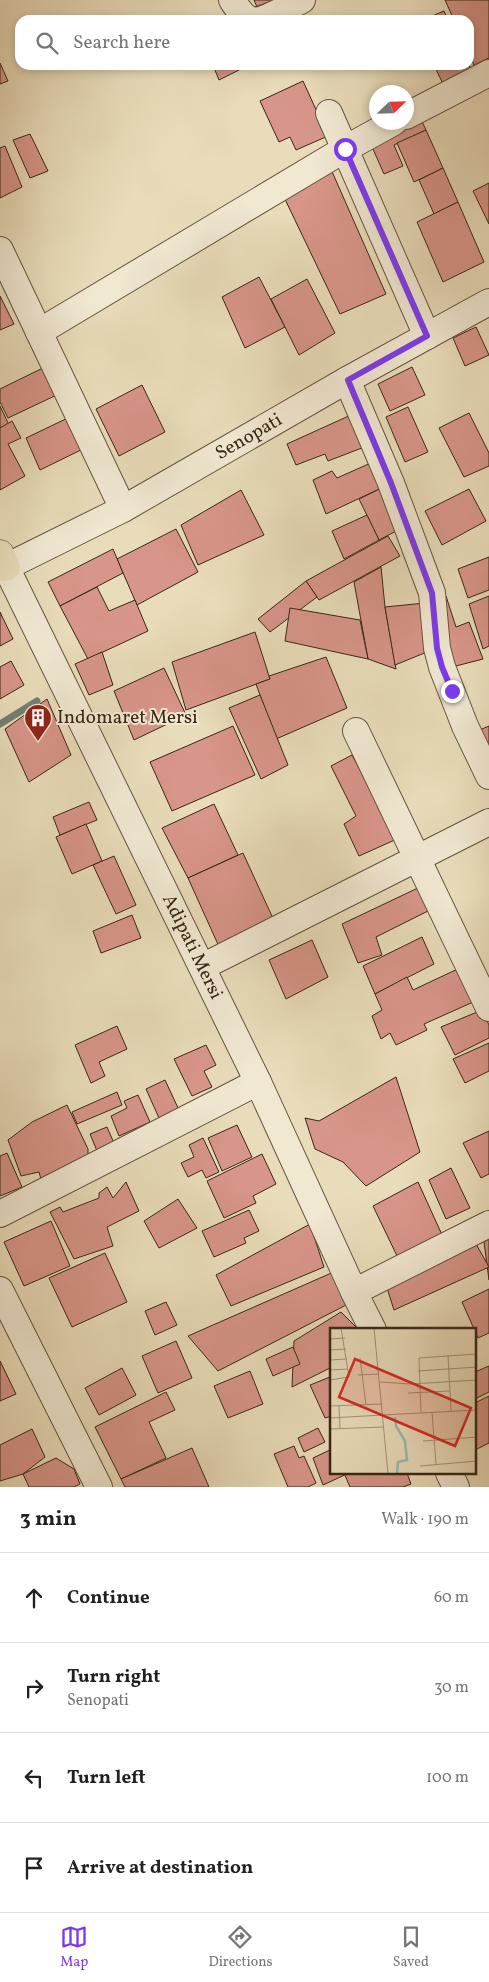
<!DOCTYPE html>
<html lang="en">
<head>
<meta charset="utf-8">
<style>
	body { margin:0; font-family:Vollkorn,serif; background:#f6f6f6; color:#202124 }
	.compass { position:absolute; left:369px; top:85px; width:45px; height:45px; border-radius:50%; background:#fff; box-shadow:0 2px 8px #0003; rotate:67deg }
	.stop { position:absolute; width:15px; height:15px; margin:-11px; border:4px solid #7c3aed; border-radius:50%; background:#fff }
	.stop.end { background:#7c3aed; border-color:#fff; box-shadow:0 1px 5px #0008 }
	.list { margin:0; padding:0; list-style:none }
	h2 { display:flex; justify-content:space-between; align-items:center; height:65px; margin:0; padding:0 20px; font-size:21px }
	h2 small { font-size:16px; font-weight:400; color:#757577 }
	.list li { display:grid; grid-template-columns:32px 1fr auto; gap:15px; align-items:center; box-sizing:border-box; height:90px; padding:0 20px; border-top:1px solid #e0e0e0 }
	.list b { display:block; font-size:19px; white-space:nowrap }
	.list p { margin:0; font-size:16px; white-space:nowrap; color:#757577 }
	.list em { font-size:16px; font-style:normal; color:#757577 }
	.icon { flex:none; width:28px; height:28px; fill:none; stroke:currentColor; stroke-width:2; stroke-linecap:round; stroke-linejoin:round }
	.map { position:relative; flex:none; width:489px; height:1487px; overflow:hidden }
	.search { position:absolute; background:#fff; box-shadow:0 2px 8px #0003; left:15px; right:15px; top:15px; height:55px; display:flex; align-items:center; gap:12px; box-sizing:border-box; padding:0 18px; border-radius:15px; color:#757577; font-size:19px }
	.sheet { height:425px; background:#fff }
	nav { display:flex; justify-content:space-around; align-items:center; box-sizing:border-box; height:70px; border-top:1px solid #e0e0e0; background:#fff; font-size:14px; color:#757577 }
	nav a { display:grid; justify-items:center; gap:2px }
	nav .on { color:#7c3aed }
	.map>svg:first-child { display:block }
	.lines { fill:none; stroke-linecap:round; stroke-linejoin:round }
	.stream { stroke:#718074; stroke-width:7 }
	.building { fill:#d89589; stroke:#382716 }
	.minor-casing { stroke:#64543f; stroke-width:28 }
	.major-casing { stroke:#382716; stroke-width:29 }
	.minor { stroke:#f1e8d2; stroke-width:26 }
	.major { stroke:#e9dcba; stroke-width:28 }
	.route { stroke:#7c3aed; stroke-width:6 }
	.labels { text-anchor:middle; dominant-baseline:central; stroke-width:4; stroke-linejoin:round; paint-order:stroke }
	.street-label { font-size:19px; fill:#382716; stroke:#f1e8d2 }
	.poi-label { font-size:19px; fill:#382716; stroke:#f1e8d2; text-anchor:start }
	.inset-river { fill:none; stroke:#97bbb3; stroke-width:2.5 }
	.inset-road { fill:none; stroke:#a29478; stroke-width:1 }
	.view { fill:#d62828; fill-opacity:0.15; stroke:#d62828; stroke-width:2.5 }
	.inset-edge { fill:none; stroke:#382716; stroke-width:2.5 }
</style>
</head>
<body>
<div class="map">
<svg width="489" height="1487" viewBox="0 0 489 1487">
	<rect width="100%" height="100%" fill="#e9dcba"/>
	<filter id="stains"><feTurbulence type="fractalNoise" baseFrequency=".004" numOctaves="4"/><feColorMatrix values="0 0 0 0 .2 0 0 0 0 .09 0 0 0 0 .02 0 0 0 .5 -.17"/></filter>
	<radialGradient id="worn" r=".72"><stop offset=".6" stop-color="#630" stop-opacity="0"/><stop offset="1" stop-color="#630" stop-opacity=".3"/></radialGradient>
	<g class="lines">
		<polyline class="stream" points="0,724 37,701"/>
	</g>
	<g class="building">
		<polygon points="254,0 291,0 260,14"/>
		<polygon points="445,0 489,0 489,58 474,65 469,53 469,20 454,20"/>
		<polygon points="444,11 448,20 423,20"/>
		<polygon points="0,63 8,81 0,84"/>
		<polygon points="213,65 249,65 219,80"/>
		<polygon points="434,65 469,65 472,73 444,86"/>
		<polygon points="303,81 328,136 296,150 290,137 279,142 260,101"/>
		<polygon points="419,115 426,130 394,145 403,166 384,174 369,140"/>
		<polygon points="426,130 443,168 414,182 397,143"/>
		<polygon points="30,134 48,171 30,178 13,140"/>
		<polygon points="5,146 22,187 0,198 0,148"/>
		<polygon points="330,167 386,294 340,314 282,193"/>
		<polygon points="443,168 458,202 434,214 419,180"/>
		<polygon points="489,183 489,224 473,191"/>
		<polygon points="458,202 484,262 443,282 417,222"/>
		<polygon points="259,277 285,327 245,348 222,297"/>
		<polygon points="307,279 335,333 299,355 271,299"/>
		<polygon points="0,296 14,324 0,330"/>
		<polygon points="476,327 489,355 465,366 453,338"/>
		<polygon points="49,365 63,392 8,418 0,402 0,389"/>
		<polygon points="412,367 425,395 390,411 378,384"/>
		<polygon points="142,385 165,432 119,456 96,409"/>
		<polygon points="0,406 9,425 0,429"/>
		<polygon points="408,407 428,452 405,462 386,417"/>
		<polygon points="469,413 489,453 489,466 464,477 439,428"/>
		<polygon points="353,414 367,446 328,461 325,454 296,465 287,444"/>
		<polygon points="74,415 89,446 40,470 26,438"/>
		<polygon points="12,421 21,438 8,444 25,476 0,490 0,428"/>
		<polygon points="373,462 390,484 326,514 313,480 332,471 337,478"/>
		<polygon points="390,484 406,526 379,540 359,499"/>
		<polygon points="469,489 486,521 442,545 425,511"/>
		<polygon points="241,490 264,535 198,565 181,525"/>
		<polygon points="367,515 379,540 344,559 332,531"/>
		<polygon points="176,529 198,572 137,605 117,559"/>
		<polygon points="388,536 400,556 319,600 306,581"/>
		<polygon points="113,549 123,573 60,606 48,582"/>
		<polygon points="489,557 489,590 468,598 458,569"/>
		<polygon points="381,567 385,607 396,669 368,659 354,582"/>
		<polygon points="306,581 317,597 270,632 258,619"/>
		<polygon points="97,587 109,611 135,600 148,631 88,659 60,606"/>
		<polygon points="446,596 456,627 469,622 483,659 452,667 433,602"/>
		<polygon points="489,596 489,646 483,649 469,604"/>
		<polygon points="425,603 427,652 395,665 385,607"/>
		<polygon points="290,608 360,620 368,659 285,641"/>
		<polygon points="0,612 13,639 0,646"/>
		<polygon points="255,632 270,679 186,710 172,662"/>
		<polygon points="102,652 113,685 89,695 75,664"/>
		<polygon points="326,657 347,708 276,739 256,684 270,679 269,676"/>
		<polygon points="11,661 24,685 0,699 0,667"/>
		<polygon points="164,668 186,715 134,740 114,691"/>
		<polygon points="260,695 288,765 261,779 229,708"/>
		<polygon points="47,699 71,755 29,782 5,729"/>
		<polygon points="233,726 255,775 172,811 150,762"/>
		<polygon points="489,726 489,757 475,732"/>
		<polygon points="352,755 397,839 359,856 344,824 356,816 331,766"/>
		<polygon points="89,802 97,820 60,835 53,817"/>
		<polygon points="214,804 238,855 188,878 162,828"/>
		<polygon points="86,824 102,861 72,874 56,837"/>
		<polygon points="243,853 276,925 221,951 188,878"/>
		<polygon points="114,856 136,905 116,914 93,865"/>
		<polygon points="420,887 432,909 376,937 382,955 358,963 342,924"/>
		<polygon points="132,915 141,938 101,953 93,931"/>
		<polygon points="422,937 434,964 375,994 363,966"/>
		<polygon points="312,940 328,977 286,999 269,960"/>
		<polygon points="464,966 480,999 424,1024 427,1030 396,1045 390,1033 381,1039 372,1016 382,1010 375,994 407,977 413,990"/>
		<polygon points="482,1010 489,1025 489,1038 455,1055 441,1027"/>
		<polygon points="117,1026 127,1049 99,1062 105,1076 91,1083 75,1045"/>
		<polygon points="489,1043 489,1071 465,1083 453,1059"/>
		<polygon points="206,1045 216,1065 204,1071 212,1087 192,1096 174,1059"/>
		<polygon points="396,1077 420,1152 366,1186 343,1162 315,1149 305,1118 319,1121"/>
		<polygon points="165,1080 179,1110 159,1118 146,1089"/>
		<polygon points="117,1092 122,1105 77,1124 72,1112"/>
		<polygon points="138,1095 150,1122 119,1136 111,1116 127,1108 124,1101"/>
		<polygon points="67,1105 88,1149 88,1162 42,1183 39,1172 21,1176 8,1140 32,1122"/>
		<polygon points="237,1125 252,1157 222,1171 208,1138"/>
		<polygon points="107,1127 117,1150 100,1158 90,1134"/>
		<polygon points="489,1131 489,1174 481,1178 463,1143"/>
		<polygon points="203,1138 219,1172 206,1178 202,1170 188,1177 181,1163 194,1157 189,1145"/>
		<polygon points="7,1153 22,1187 0,1196 0,1156"/>
		<polygon points="262,1154 276,1184 253,1196 256,1203 224,1218 207,1181"/>
		<polygon points="451,1168 470,1208 446,1219 429,1180"/>
		<polygon points="126,1182 139,1211 107,1227 113,1246 74,1259 50,1212 60,1207 63,1212 99,1198 99,1193 107,1187 113,1198"/>
		<polygon points="418,1182 443,1237 398,1258 373,1206"/>
		<polygon points="178,1199 197,1228 159,1248 144,1221"/>
		<polygon points="249,1210 259,1231 244,1238 246,1243 214,1257 202,1231"/>
		<polygon points="51,1221 70,1266 24,1286 4,1242"/>
		<polygon points="310,1224 324,1267 231,1306 216,1275"/>
		<polygon points="489,1239 489,1280 484,1242"/>
		<polygon points="476,1244 489,1267 394,1310 387,1288"/>
		<polygon points="105,1253 127,1302 72,1327 49,1278"/>
		<polygon points="336,1271 350,1303 218,1371 188,1336"/>
		<polygon points="489,1289 489,1333 478,1338 462,1302"/>
		<polygon points="166,1302 177,1325 155,1335 145,1311"/>
		<polygon points="341,1312 359,1330 332,1330 332,1367 292,1387 294,1341"/>
		<polygon points="176,1341 192,1378 158,1393 142,1356"/>
		<polygon points="293,1347 300,1364 273,1376 266,1359"/>
		<polygon points="0,1361 16,1394 0,1401"/>
		<polygon points="489,1366 489,1392 475,1399 475,1372"/>
		<polygon points="122,1368 136,1395 99,1415 85,1388"/>
		<polygon points="250,1371 263,1404 228,1418 214,1386"/>
		<polygon points="330,1377 332,1381 332,1416 325,1418 310,1385"/>
		<polygon points="166,1392 175,1410 149,1422 166,1458 121,1479 95,1427"/>
		<polygon points="489,1396 489,1443 475,1450 475,1403"/>
		<polygon points="318,1428 325,1442 304,1452 298,1438"/>
		<polygon points="32,1429 45,1457 23,1474 0,1481 0,1445"/>
		<polygon points="294,1446 299,1458 304,1456 316,1483 308,1487 288,1487 274,1454"/>
		<polygon points="192,1448 209,1487 125,1487 121,1479"/>
		<polygon points="332,1449 332,1473 349,1473 323,1485 313,1458"/>
		<polygon points="56,1458 74,1469 80,1484 74,1487 29,1487 23,1474"/>
		<polygon points="344,1473 407,1473 411,1484 403,1487 350,1487"/>
	</g>
	<g class="lines">
		<defs>
			<g id="minor">
				<path d="M232 0C237 7 242 17 251 20 261 23 292 5 302 0"/>
				<polyline points="329,113 427,336"/>
				<polyline points="406,116 489,73"/>
				<polyline points="0,250 123,509"/>
				<polyline points="39,332 345,149 394,122"/>
				<polyline points="347,380 391,483 432,593 437,648 442,667 465,726 489,776"/>
				<polyline points="6,567 258,1082 354,1292 373,1330"/>
				<polyline points="0,570 123,509 347,380 489,302"/>
				<polyline points="356,731 489,1008"/>
				<polyline points="202,967 489,822"/>
				<polyline points="0,1214 258,1082"/>
				<polyline points="0,1290 99,1487"/>
				<polyline points="354,1292 489,1224"/>
				<polyline points="449,1473 456,1487"/>
			</g>
			<polyline id="major" points="0,554 6,567"/>
		</defs>
		<use href="#minor" class="minor-casing"/>
		<use href="#major" class="major-casing"/>
		<use href="#minor" class="minor"/>
		<use href="#major" class="major"/>
	</g>
	<g class="lines">
		<polyline class="route" points="345,149 427,336 348,380 391,483 432,593 437,648 442,667 452,691"/>
	</g>
	<defs>
		<symbol id="building-pin" viewBox="-11 -11 22 30"><path d="M0 17L-7.5 6A9.5 9.5 0 1 1 7.5 6Z" fill="#8f2418" stroke="#f1e8d2"/><path d="M-4-6H4V6H1V3H-1V6H-4ZM-2.5-4.3h1.7v1.8h-1.7ZM.8-4.3h1.7v1.8H.8ZM-2.5-1h1.7V.8h-1.7ZM.8-1h1.7V.8H.8Z" fill="#fff"/></symbol>
	</defs>
	<g fill-rule="evenodd">
		<use href="#building-pin" x="22" y="702" width="32" height="43"/>
	</g>
	<g class="labels">
		<g class="street-label">
			<text transform="translate(249 437) rotate(-30)">Senopati</text>
			<text transform="translate(192 947) rotate(64)">Adipati Mersi</text>
		</g>
		<g class="poi-label">
			<text x="57" y="718">Indomaret Mersi</text>
		</g>
	</g>
	<g transform="translate(330 1328)">
		<rect width="146" height="146" fill="#e9dcba"/>
		<path class="inset-river" d="M65 89 66 98 75 113 77 132 68 134 67 146"/>
		<path class="inset-road" d="M44 0 58 146M0 11 15 10M0 22 16 21M118 27 121 83M30 30 36 77M0 32 17 31M0 42 18 41M88 43 147 39M28 47 49 46M0 52 19 49 11 0M50 54 81 56 147 52M78 65 120 63M0 78 52 76M9 78 10 100M102 84 106 136M91 85 89 30 147 26M53 87 147 82M0 90 53 87M0 101 53 99M93 113 147 109M90 138 147 133"/>
		<path class="view" d="M25 31 141 80 125 118 9 69Z"/>
		<rect width="146" height="146" class="inset-edge"/>
	</g>
	<rect width="100%" height="100%" filter="url(#stains)"/>
	<rect width="100%" height="100%" fill="url(#worn)"/>
</svg>
<svg class="compass" viewBox="-18 -18 36 36"><path d="M0-13l5 13h-10z" fill="#e53935"/><path d="M0 13l5-13h-10z" fill="#757577"/></svg>
<div class="stop" style="left:345px;top:149px"></div>
<div class="stop end" style="left:452px;top:691px"></div>
<div class="search"><svg class="icon" aria-label="search" viewBox="0 0 24 24"><circle cx="10" cy="10" r="6"/><path d="M15 15l6 6"/></svg>Search here</div>
</div>
<section class="sheet">
<h2>3 min<small>Walk · 190 m</small></h2>
<ul class="list">
<li><svg class="icon" aria-label="ahead" viewBox="0 0 24 24"><path d="M12 20V5M6 11l6-6 6 6"/></svg><div><b>Continue</b></div><em>60 m</em></li>
<li><svg class="icon" aria-label="right" viewBox="0 0 24 24"><path d="M7 20v-9h11M14 6l5 5-5 5"/></svg><div><b>Turn right</b><p>Senopati</p></div><em>30 m</em></li>
<li><svg class="icon" aria-label="left" viewBox="0 0 24 24"><path d="M17 20v-9H6M10 6l-5 5 5 5"/></svg><div><b>Turn left</b></div><em>100 m</em></li>
<li><svg class="icon" aria-label="arrive" viewBox="0 0 24 24"><path d="M6 21V4h12l-3 4 3 4H6"/></svg><div><b>Arrive at destination</b></div></li>
</ul>
</section>
<nav>
<a class="on"><svg class="icon" aria-label="map" viewBox="0 0 24 24"><path d="M3 6l6-2 6 2 6-2v14l-6 2-6-2-6 2zM9 4v14M15 6v14"/></svg>Map</a>
<a><svg class="icon" aria-label="directions" viewBox="0 0 24 24"><path d="M12 3l9 9-9 9-9-9zM9 14v-3h6M13 9l2 2-2 2"/></svg>Directions</a>
<a><svg class="icon" aria-label="saved" viewBox="0 0 24 24"><path d="M7 4h10v16l-5-4-5 4z"/></svg>Saved</a>
</nav>
</body>
</html>
